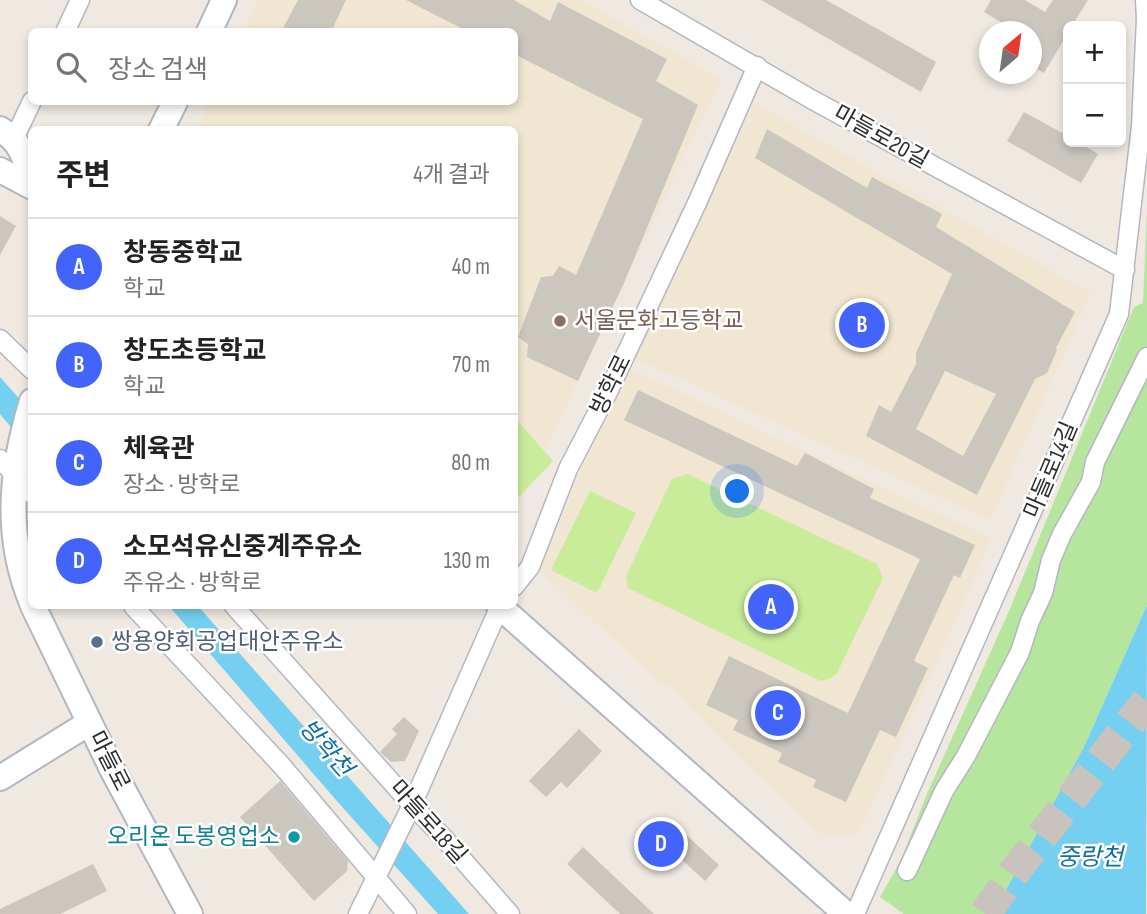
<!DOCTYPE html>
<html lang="ko">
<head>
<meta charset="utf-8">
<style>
	body { margin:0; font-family:"Sofia Sans Condensed","Noto Sans KR",sans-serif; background:#f6f6f6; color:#222 }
	.controls { position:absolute; right:21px; top:21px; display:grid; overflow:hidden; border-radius:10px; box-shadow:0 4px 10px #0003 }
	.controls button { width:63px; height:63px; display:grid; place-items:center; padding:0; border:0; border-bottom:2px solid #e0e0e0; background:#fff; color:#222; font:35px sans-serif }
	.compass { position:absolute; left:979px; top:21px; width:63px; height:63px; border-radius:50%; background:#fff; box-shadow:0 4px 10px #0003; rotate:29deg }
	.you { position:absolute; left:738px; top:492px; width:24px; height:24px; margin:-18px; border:5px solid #fff; border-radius:50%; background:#1a73e8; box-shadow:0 0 0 10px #1a73e833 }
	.badge { display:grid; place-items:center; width:46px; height:46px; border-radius:50%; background:#4264fb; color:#fff; font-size:23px; font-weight:700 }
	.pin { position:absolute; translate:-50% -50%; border:4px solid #fff; box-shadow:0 2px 7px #0006 }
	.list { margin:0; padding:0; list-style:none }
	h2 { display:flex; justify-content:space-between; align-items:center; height:91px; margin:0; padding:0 28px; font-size:30px }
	h2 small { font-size:23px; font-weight:400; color:#767676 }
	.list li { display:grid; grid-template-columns:46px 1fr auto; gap:21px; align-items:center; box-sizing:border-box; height:98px; padding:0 28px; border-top:2px solid #e0e0e0 }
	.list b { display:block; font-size:26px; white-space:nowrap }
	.list p { margin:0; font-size:23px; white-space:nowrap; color:#767676 }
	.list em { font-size:23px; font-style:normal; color:#767676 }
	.icon { flex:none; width:38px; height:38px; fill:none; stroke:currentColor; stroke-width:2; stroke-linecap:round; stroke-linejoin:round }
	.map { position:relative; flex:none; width:1147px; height:914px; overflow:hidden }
	.search { position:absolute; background:#fff; box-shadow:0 4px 10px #0003; left:28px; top:28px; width:490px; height:77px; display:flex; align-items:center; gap:18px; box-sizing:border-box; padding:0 24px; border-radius:10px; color:#767676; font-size:26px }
	.panel { position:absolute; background:#fff; box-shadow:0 4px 10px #0003; left:28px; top:126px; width:490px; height:483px; border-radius:10px }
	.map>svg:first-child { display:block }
	.education { fill:#f0e6d1 }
	.green { fill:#b6e59e }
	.pitch { fill:#c9ec9a }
	.water { fill:#75cff0 }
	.building { fill:#cbc7bf; fill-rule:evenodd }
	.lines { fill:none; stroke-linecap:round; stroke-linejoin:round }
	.highway-tunnel { stroke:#c8c4bd; stroke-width:32; stroke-dasharray:32 16; stroke-linecap:butt }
	.street-casing { stroke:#b4b7c1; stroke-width:21 }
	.secondary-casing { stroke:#b4b7c1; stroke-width:28 }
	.street { stroke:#fff; stroke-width:18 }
	.secondary { stroke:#fff; stroke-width:24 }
	.education-dot { fill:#8d6e63; stroke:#fff; stroke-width:2.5 }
	.service-dot { fill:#5c6f8a; stroke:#fff; stroke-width:2.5 }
	.culture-dot { fill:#0f9aa8; stroke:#fff; stroke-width:2.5 }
	.labels { text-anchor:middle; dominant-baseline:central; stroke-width:5; stroke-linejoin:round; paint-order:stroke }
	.street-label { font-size:23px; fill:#2e2e2e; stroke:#fff }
	.education-label { font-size:23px; fill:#785e54; stroke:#fff; text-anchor:start }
	.service-label { font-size:23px; fill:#4e5e75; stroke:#fff; text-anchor:start }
	.culture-label { font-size:23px; fill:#0d838f; stroke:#fff; text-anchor:end }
	.water-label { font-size:24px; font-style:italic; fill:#0d6fa3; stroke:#fff }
</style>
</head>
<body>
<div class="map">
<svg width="1147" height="914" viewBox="0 0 1147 914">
	<rect width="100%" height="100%" fill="#efe9e1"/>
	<g class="education">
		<polygon points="258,0 580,0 721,79 515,513 514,130 195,130 209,102 514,102 514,32 243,31"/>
		<polygon points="754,103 1091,293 990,520 632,357"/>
		<polygon points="626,367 992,539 859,833 824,837 749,767 670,687 660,683 539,569"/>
	</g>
	<polygon class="green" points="1147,209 1147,605 1084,747 993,914 904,914 880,897 901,860 926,796 1009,611 1134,307 1143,303"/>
	<g class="pitch">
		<polygon points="515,418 553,461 515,501"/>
		<polygon points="687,474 877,564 883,578 837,673 831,678 821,681 628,588 626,576 672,479"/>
		<polygon points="590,491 636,513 597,593 551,570"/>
	</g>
	<g class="water">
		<polygon points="0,377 31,412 31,451 0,414"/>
		<polygon points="1147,605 1146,914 993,914 1084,747"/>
		<polygon points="169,606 198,606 469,914 438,914 336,800"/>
	</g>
	<g class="building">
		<polygon points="298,0 346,0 331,32 281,32"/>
		<polygon points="406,0 514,0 550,21 558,2 667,59 656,81 698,105 624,283 578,381 527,357 528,344 518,337 541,277 553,276 559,266 576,275 643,119 514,54 514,32 469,32"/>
		<polygon points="761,0 826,0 936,62 921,92"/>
		<polygon points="991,0 1025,0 1045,12 1053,0 1088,0 1072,26 1068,26 1068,33 1044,73 1032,66 1032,32 1017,32 984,12"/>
		<polygon points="1024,112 1068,136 1068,142 1078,142 1098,154 1081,183 1007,141"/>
		<path d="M767 129 867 188 872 177 942 214 936 227 1075 312 1056 348 1057 350 1047 373 1035 379 977 495 866 436 879 405 891 412 916 364V353L952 274 755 158ZM945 371 996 394 963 456 916 429Z"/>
		<polygon points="0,216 16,226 0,255"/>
		<polygon points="638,390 797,466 805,453 874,489 870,498 975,545 960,578 954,575 914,661 928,668 896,737 880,730 846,802 813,787 816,780 778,762 782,753 733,730 738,720 706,705 729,656 848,713 920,559 624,420"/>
		<polygon points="404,717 419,731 405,761 391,762 380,752 397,734 392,729"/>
		<polygon points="579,729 602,751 567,788 561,782 546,797 529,781"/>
		<polygon points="280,781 348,861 347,871 314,901 240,817"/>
		<polygon points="683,832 719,865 705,881 669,848"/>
		<polygon points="583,847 654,914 620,914 567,864"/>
		<polygon points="93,864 107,891 60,914 0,914 0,909"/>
	</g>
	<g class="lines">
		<polyline class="highway-tunnel" points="985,914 1015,871 1147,701"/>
		<defs>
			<g id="street">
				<polyline points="640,0 811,99 1125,270"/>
				<polyline points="65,32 80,0"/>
				<polyline points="14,139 32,101"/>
				<polyline points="0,339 32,370"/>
				<polyline points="0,459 32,494"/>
				<polyline points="514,587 530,567 568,469 609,390 697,203 757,66"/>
				<polyline points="133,606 282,766 407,914"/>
				<polyline points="234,606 412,805 442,836 510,914"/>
				<polyline points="907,871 944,791 966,756 1020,652 1030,621 1043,593 1051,560 1062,534 1091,482 1095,462 1147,357"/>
				<polyline points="358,914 412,805 500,606"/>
				<polyline points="855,914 1119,314 1141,126 1146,19 1145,0"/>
			</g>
			<g id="secondary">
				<polyline points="209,32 224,0"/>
				<path d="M0 129C15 139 20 146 26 163"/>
				<polyline points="161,130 175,102"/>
				<polyline points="0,170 32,187"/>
				<path d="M32 401C11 469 4 536 32 603"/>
				<polyline points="33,606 113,771 190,914"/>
				<polyline points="499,606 846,914"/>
				<polyline points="0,778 89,723"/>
			</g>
		</defs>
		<use href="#street" class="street-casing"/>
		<use href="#secondary" class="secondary-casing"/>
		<use href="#street" class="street"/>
		<use href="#secondary" class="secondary"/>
	</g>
	<circle class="education-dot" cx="560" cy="321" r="7"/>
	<circle class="service-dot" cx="97" cy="642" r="7"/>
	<circle class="culture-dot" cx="294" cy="837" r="7"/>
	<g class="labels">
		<g class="street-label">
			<text transform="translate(881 137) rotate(29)">마들로20길</text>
			<text transform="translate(611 385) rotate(-64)">방학로</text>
			<text transform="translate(1051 470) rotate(-67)">마들로14길</text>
			<text transform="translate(109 761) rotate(63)">마들로</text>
			<text transform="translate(428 822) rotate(48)">마들로18길</text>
		</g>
		<g class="education-label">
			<text x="574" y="321">서울문화고등학교</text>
		</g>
		<g class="service-label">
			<text x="111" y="642">쌍용양회공업대안주유소</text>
		</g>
		<g class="culture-label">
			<text x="280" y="837">오리온 도봉영업소</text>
		</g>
		<g class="water-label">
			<text transform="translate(326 748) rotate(49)">방학천</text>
			<text x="1090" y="857">중랑천</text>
		</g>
	</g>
</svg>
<div class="controls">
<button>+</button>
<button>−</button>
</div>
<svg class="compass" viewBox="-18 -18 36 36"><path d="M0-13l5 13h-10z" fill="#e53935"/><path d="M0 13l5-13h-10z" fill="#767676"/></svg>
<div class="you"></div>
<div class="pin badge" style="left:771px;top:607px">A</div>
<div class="pin badge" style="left:862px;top:325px">B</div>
<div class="pin badge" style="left:778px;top:713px">C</div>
<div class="pin badge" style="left:661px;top:844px">D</div>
<div class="search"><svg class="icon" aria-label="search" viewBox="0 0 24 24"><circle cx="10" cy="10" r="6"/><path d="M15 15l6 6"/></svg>장소 검색</div>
<section class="panel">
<h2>주변<small>4개 결과</small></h2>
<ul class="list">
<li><span class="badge">A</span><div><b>창동중학교</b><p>학교</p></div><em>40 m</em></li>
<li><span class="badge">B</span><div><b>창도초등학교</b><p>학교</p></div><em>70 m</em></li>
<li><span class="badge">C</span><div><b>체육관</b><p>장소 · 방학로</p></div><em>80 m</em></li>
<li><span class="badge">D</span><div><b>소모석유신중계주유소</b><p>주유소 · 방학로</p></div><em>130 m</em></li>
</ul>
</section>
</div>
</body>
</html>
